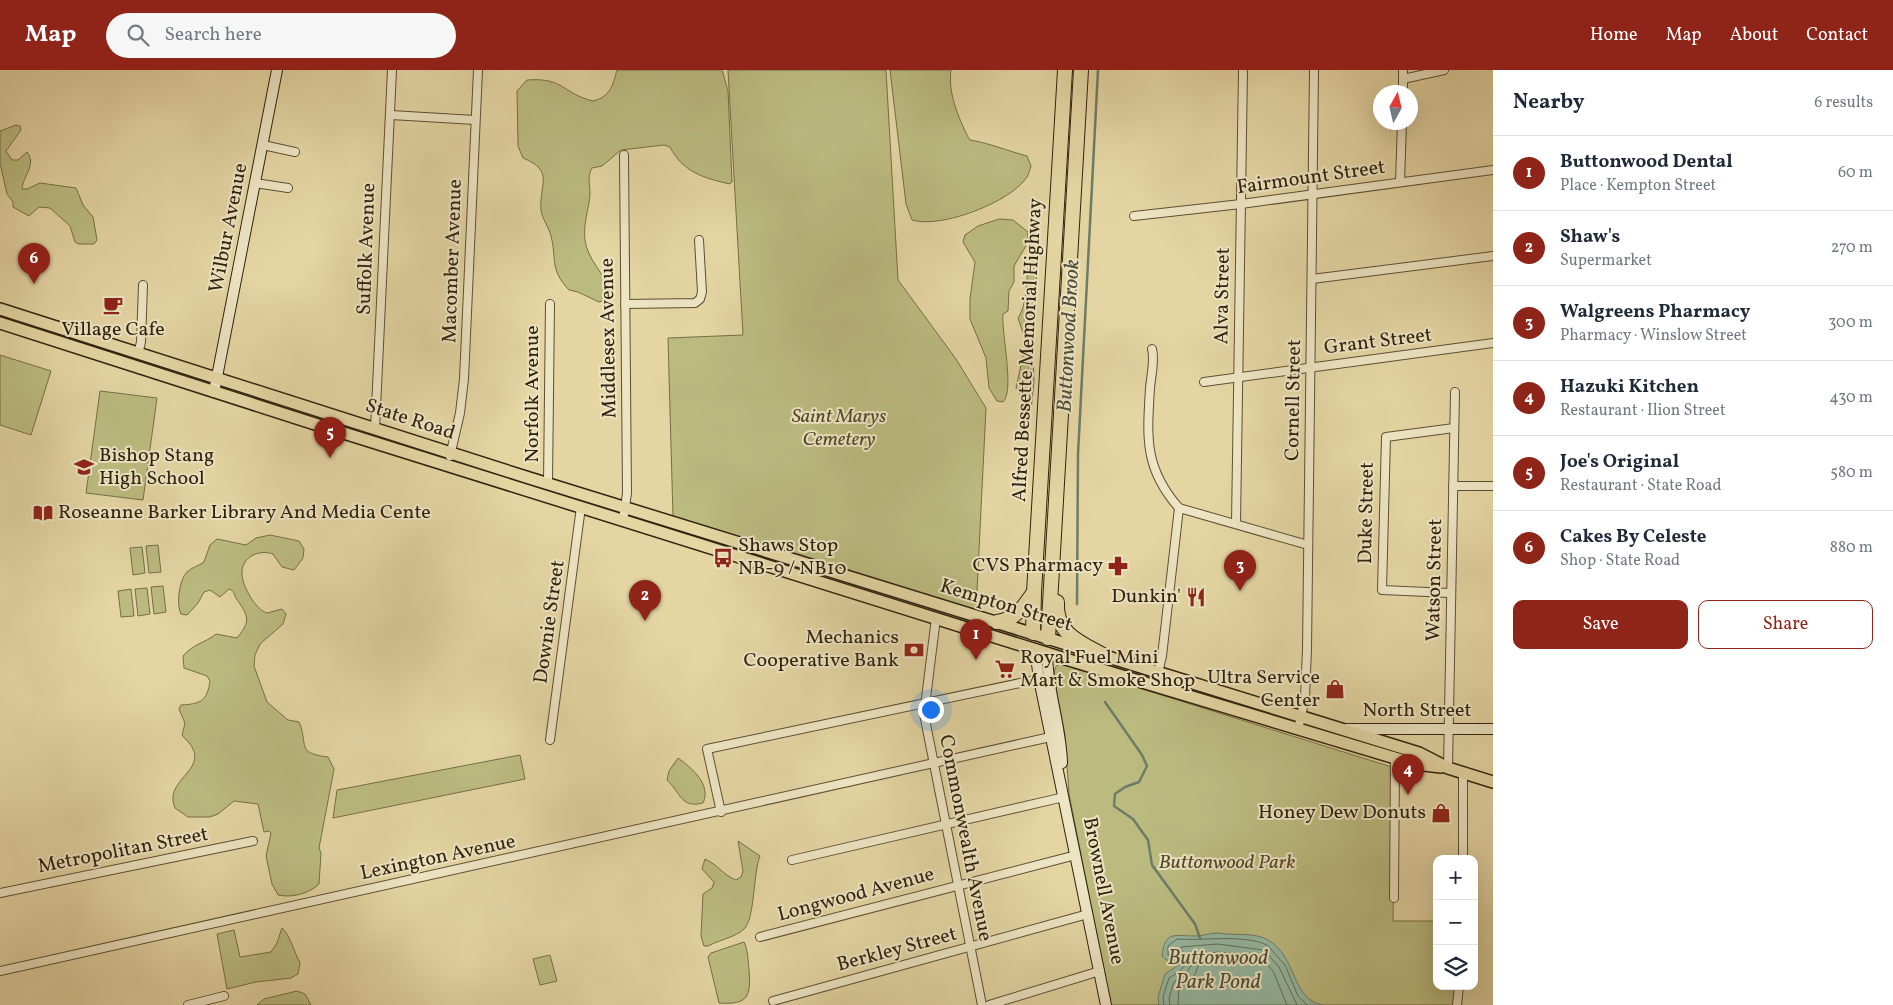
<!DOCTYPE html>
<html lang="en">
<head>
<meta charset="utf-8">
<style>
	body { margin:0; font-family:Vollkorn,serif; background:#f6f6f7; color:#1f2937 }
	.controls { position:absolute; right:15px; bottom:15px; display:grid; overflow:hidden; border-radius:10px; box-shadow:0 5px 20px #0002 }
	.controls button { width:45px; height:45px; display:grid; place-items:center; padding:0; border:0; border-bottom:1px solid #e0e1e3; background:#fff; color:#1f2937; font:25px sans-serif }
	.compass { position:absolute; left:1373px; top:15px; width:45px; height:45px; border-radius:50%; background:#fff; box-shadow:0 5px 20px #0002; rotate:8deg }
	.you { position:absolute; left:930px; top:639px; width:18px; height:18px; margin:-12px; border:4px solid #fff; border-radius:50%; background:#1a73e8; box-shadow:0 0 0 8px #1a73e833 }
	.badge { display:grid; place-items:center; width:32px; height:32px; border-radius:50%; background:#8f2418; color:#fff; font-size:16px; font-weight:700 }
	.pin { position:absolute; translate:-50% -41px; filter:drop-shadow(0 1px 2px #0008) }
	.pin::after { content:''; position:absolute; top:26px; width:18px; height:15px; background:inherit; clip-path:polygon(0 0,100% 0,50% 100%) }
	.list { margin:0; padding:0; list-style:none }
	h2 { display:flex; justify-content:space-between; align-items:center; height:65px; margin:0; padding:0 20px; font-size:21px }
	h2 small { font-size:16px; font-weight:400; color:#747a83 }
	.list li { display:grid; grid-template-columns:32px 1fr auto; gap:15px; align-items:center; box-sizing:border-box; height:75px; padding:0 20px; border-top:1px solid #e0e1e3 }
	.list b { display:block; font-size:19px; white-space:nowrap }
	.list p { margin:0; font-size:16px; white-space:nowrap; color:#747a83 }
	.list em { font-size:16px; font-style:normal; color:#747a83 }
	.actions { display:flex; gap:10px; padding:15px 20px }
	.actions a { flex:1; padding:11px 0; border:1px solid #8f2418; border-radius:10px; text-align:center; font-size:18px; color:#8f2418 }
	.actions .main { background:#8f2418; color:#fff }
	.icon { flex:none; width:28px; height:28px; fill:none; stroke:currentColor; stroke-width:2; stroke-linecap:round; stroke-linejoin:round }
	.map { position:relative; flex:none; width:1493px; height:935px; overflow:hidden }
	header { display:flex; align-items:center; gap:30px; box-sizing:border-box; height:70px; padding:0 25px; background:#8f2418; color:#fff }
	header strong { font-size:24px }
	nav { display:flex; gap:28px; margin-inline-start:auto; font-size:18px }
	.search { width:350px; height:45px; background:#f6f6f7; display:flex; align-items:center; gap:12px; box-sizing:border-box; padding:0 18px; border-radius:28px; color:#747a83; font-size:19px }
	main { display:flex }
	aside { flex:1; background:#fff }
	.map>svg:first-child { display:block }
	.green { fill:#bbbb80; stroke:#766e47 }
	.water { fill:#96b9a2; stroke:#6e7d67 }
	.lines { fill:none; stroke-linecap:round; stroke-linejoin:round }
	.shore { stroke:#646e58; stroke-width:1 }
	.stream { stroke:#6e7d67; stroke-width:2.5 }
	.street-casing { stroke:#5e4f33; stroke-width:10 }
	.secondary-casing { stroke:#31220e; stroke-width:12 }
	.primary-casing { stroke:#31220e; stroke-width:14 }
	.highway-casing { stroke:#31220e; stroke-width:16 }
	.street { stroke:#ede4c3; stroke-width:8 }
	.secondary { stroke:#ede4c3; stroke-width:10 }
	.primary { stroke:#e4d5a3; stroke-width:11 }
	.highway { stroke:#e4d5a3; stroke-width:14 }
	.labels { text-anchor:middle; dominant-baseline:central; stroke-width:4; stroke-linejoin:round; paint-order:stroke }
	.street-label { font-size:20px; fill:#31220e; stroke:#ede4c3 }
	.poi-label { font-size:20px; fill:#31220e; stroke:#ede4c3; text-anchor:end }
	.park-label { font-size:20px; font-style:italic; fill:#54482a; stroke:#ede4c3 }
	.water-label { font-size:21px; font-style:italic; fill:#4f4f3a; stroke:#ede4c3 }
</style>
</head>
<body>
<header>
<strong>Map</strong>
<div class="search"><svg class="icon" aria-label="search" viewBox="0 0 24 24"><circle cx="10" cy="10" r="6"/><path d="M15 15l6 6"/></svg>Search here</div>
<nav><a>Home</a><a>Map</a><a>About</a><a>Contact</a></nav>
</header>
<main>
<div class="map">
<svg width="1493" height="935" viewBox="0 0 1493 935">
	<rect width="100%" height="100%" fill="#e4d5a3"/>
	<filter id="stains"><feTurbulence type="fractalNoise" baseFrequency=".004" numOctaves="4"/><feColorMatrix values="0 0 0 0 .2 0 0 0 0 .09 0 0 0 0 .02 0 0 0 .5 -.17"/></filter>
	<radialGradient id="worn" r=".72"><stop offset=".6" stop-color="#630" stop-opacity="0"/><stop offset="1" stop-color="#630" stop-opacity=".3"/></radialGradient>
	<g class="green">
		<path d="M617 0H722L728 21 732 112 730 114C703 108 683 102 670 77L664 75 621 80 602 96 592 98C587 107 590 114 590 124 589 139 583 153 585 170 587 188 604 205 612 221L610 228 599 232 578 222 569 220C549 199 557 189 551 166 549 157 542 149 541 140 539 114 555 101 523 88L518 76 517 21 527 10C564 7 563 24 593 31 610 27 613 15 617 0Z"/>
		<polygon points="728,0 886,0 898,210 956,289 986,338 976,541 673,447 668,268 743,265"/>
		<path d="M890 0H951C948 24 958 46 968 67L970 70C989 73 1008 81 1027 86L1031 96C1030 99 1029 104 1027 107 1011 132 941 159 912 150L906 134Z"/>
		<path d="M16 55 20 56 21 60 6 81 12 90H18L27 82C37 94 23 106 22 119H27L40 113 76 118 83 135 93 147 97 170 94 174H79L75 172 70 156 50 138 39 137 29 146 13 137V132L7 124 0 93V61Z"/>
		<path d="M999 149 1013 150 1028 162 1027 174 1014 196V212L1009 221 1008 241 1003 244C1001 262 1015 321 1003 332L997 331 989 318 986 288 970 249V229L975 192 963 172 965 165 978 156Z"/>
		<path d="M1034 183 1038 189 1032 257 1034 312 1031 340 1016 318 1026 272 1018 248C1031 230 1023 192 1034 183Z"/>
		<polygon points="0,285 51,301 31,365 0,355"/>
		<polygon points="100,321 157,328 143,430 86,423"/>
		<path d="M270 465 299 471 304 479 303 488 294 500 282 497 273 484C259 479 241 487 242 504 242 516 256 540 267 543L282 539 286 544 283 554 260 574 255 585 254 596 267 632 288 650 299 652C309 675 295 683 328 687L334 699 319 778 321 783 319 814C309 824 291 828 278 825L272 814 266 786 271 763 269 761 264 762 258 734 234 731 218 744 210 747H188L175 738C163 711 206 701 192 677 190 673 185 669 182 665L185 653 179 639 181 635C201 634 207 631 210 611L207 606 184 598 183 586C193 574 205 573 216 564L237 568C252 550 248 546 236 528 233 523 235 521 229 519L220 527 210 520 204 522 198 533 187 545 181 544C176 535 179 510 187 502 192 497 199 496 204 492L210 475 217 469 246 475 256 468Z"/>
		<polygon points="158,475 161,502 149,503 146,476"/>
		<polygon points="142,477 145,503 133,505 130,478"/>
		<polygon points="163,516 166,542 154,544 151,517"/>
		<polygon points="147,518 150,544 138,546 135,519"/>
		<polygon points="131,519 134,546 121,547 118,521"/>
		<polygon points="1059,593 1395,698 1393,851 1437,851 1437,916 1459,916 1457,935 1111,935 1069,724 1065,665 1054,607 1055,598"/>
		<polygon points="520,685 525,709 333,748 337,720"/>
		<path d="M678 688C691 697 712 715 703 733 681 739 680 722 667 710L669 701Z"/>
		<path d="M738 771 760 786C753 803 755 849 744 859 736 867 719 870 708 876H704L701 866 703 824 712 818 714 812 702 799 705 789C717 794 723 805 736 810L741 807 743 801Z"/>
		<path d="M282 858C289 863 295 884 300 893L298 904 291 908 256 912 227 919 217 864 234 860 240 887 271 882 277 873Z"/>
		<path d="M744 872C748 880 748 891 749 899 751 926 749 935 719 933L708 887 711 883Z"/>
		<polygon points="550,885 557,911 540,915 533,889"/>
		<polygon points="297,921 305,924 311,935 257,935 264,929"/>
	</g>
	<path class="water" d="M1218 863C1234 866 1255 862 1268 870 1297 886 1291 930 1323 935H1159L1158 927 1165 904 1180 894 1178 891 1166 890 1162 886C1165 860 1175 866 1195 866 1203 866 1210 863 1218 863Z"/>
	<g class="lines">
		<g class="shore">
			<path d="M1164 935 1163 927 1169 908 1180 901 1185 895 1181 887 1168 885V876L1177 869C1202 871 1244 864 1267 875L1285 895 1298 926 1307 935"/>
			<polyline points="1170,935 1169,928 1174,912 1184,906 1191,896 1190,888 1181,880 1181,877 1217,874 1264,880 1279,897 1297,935"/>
			<path d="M1178 935 1179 917C1194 910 1199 902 1198 886L1217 882 1260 886 1273 901 1287 935"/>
		</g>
		<g class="stream">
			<polyline points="1077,534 1078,384 1098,0"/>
			<polyline points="1105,632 1142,685 1147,696 1139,712 1125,717 1115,724 1114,736 1133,749 1148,770 1152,795 1195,854 1200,868"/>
		</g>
		<defs>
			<g id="street">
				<polyline points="1403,9 1444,0"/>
				<polyline points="1403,22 1403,0"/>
				<polyline points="391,45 475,50"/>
				<polyline points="263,75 295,82"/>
				<polyline points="1400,112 1402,52"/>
				<polyline points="255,113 288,118"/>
				<polyline points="1134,146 1241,134 1493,100"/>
				<polyline points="1312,209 1493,186"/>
				<polyline points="625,234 695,233 700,229 702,222 699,170"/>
				<path d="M1152 279C1155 290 1151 306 1150 318 1147 368 1144 398 1179 438L1162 586 1155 616"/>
				<polyline points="138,284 141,272 143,215"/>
				<polyline points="1204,312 1493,273"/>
				<polyline points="375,359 392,0"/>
				<polyline points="450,386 460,343 464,309 478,0"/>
				<polyline points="548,413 550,234"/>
				<polyline points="1453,416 1493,416"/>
				<polyline points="1179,438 1308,475"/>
				<polyline points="623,451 627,423 624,85"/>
				<polyline points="1236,453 1243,0"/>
				<polyline points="1450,523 1382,520 1386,367 1454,358"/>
				<polyline points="936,548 924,644 982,935"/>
				<polyline points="1298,660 1305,628 1307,579 1314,0"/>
				<polyline points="550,670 581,437"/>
				<polyline points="1448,698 1455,322"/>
				<polyline points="721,742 707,679 1044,608"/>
				<polyline points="1463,789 1463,703"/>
				<polyline points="792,790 1064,727"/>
				<polyline points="0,823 253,771"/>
				<polyline points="1394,828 1395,688"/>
				<polyline points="760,867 1076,785"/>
				<polyline points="0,901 1055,666"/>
				<polyline points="773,931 1088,844"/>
				<polyline points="188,935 224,926"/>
				<polyline points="989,935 1100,901"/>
				<polyline points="1457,935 1459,916"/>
			</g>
			<g id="secondary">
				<polyline points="214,322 277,0"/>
				<polyline points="1035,579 1039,609 1106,935"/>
				<path d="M1047 583C1047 620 1061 656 1062 693"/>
				<polyline points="1347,659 1493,659"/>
			</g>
			<g id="primary">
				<polyline points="0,239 526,407 1419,683 1448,698 1493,712"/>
				<polyline points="0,253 315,354 1059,587 1415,694 1441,697"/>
			</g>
			<g id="highway">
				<path d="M1057 532C1055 563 1079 572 1103 585"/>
				<path d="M997 552C1016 549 1024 537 1034 522"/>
				<polyline points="1033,563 1034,522 1065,0"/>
				<polyline points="1048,568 1081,0"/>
			</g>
		</defs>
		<use href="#street" class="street-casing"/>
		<use href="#secondary" class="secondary-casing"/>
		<use href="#primary" class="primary-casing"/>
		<use href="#highway" class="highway-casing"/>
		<use href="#street" class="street"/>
		<use href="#secondary" class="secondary"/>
		<use href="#primary" class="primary"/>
		<use href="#highway" class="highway"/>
	</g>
	<defs>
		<symbol id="cafe-bare" viewBox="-9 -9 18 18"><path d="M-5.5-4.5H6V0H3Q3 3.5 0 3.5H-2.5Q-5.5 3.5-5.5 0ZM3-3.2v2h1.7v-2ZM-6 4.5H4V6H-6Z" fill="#8f2418" stroke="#ede4c3" stroke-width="2.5" paint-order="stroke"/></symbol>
		<symbol id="school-bare" viewBox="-9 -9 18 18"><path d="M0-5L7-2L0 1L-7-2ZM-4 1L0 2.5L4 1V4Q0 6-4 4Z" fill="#8f2418" stroke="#ede4c3" stroke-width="2.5" paint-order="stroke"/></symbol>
		<symbol id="library-bare" viewBox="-9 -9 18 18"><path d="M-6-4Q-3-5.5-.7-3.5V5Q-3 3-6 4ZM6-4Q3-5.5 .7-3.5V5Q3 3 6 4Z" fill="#8f2418" stroke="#ede4c3" stroke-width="2.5" paint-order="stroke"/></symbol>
		<symbol id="bus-bare" viewBox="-9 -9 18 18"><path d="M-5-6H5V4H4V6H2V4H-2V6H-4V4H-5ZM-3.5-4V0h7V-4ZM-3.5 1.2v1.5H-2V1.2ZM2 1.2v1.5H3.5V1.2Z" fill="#8f2418" stroke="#ede4c3" stroke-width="2.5" paint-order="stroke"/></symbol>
		<symbol id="pharmacy-bare" viewBox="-9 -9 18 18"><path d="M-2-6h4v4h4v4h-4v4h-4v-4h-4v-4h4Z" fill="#8f2418" stroke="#ede4c3" stroke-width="2.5" paint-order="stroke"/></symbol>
		<symbol id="restaurant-bare" viewBox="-9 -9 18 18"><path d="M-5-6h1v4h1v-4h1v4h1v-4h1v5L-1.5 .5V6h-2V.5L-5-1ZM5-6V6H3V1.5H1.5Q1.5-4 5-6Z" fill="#8f2418" stroke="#ede4c3" stroke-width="2.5" paint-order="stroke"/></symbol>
		<symbol id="bank-bare" viewBox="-9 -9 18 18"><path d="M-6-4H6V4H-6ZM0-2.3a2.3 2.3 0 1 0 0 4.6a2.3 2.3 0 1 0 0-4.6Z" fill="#8f2418" stroke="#ede4c3" stroke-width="2.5" paint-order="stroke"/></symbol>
		<symbol id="supermarket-bare" viewBox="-9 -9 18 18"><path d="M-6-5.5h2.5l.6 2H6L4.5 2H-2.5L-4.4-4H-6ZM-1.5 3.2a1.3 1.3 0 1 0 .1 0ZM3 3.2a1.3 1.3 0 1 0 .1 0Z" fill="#8f2418" stroke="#ede4c3" stroke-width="2.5" paint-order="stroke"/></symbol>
		<symbol id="shop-bare" viewBox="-9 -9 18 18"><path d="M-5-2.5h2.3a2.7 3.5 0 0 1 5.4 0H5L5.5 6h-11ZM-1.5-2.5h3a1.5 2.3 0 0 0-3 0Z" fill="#8f2418" stroke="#ede4c3" stroke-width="2.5" paint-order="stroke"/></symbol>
	</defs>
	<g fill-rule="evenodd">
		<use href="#cafe-bare" x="99" y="221" width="28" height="28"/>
		<use href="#school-bare" x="70" y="383" width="28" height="28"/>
		<use href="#library-bare" x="29" y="429" width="28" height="28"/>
		<use href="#bus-bare" x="709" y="474" width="28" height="28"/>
		<use href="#pharmacy-bare" x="1104" y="482" width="28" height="28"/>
		<use href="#restaurant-bare" x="1182" y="513" width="28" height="28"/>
		<use href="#bank-bare" x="900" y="566" width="28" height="28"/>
		<use href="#supermarket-bare" x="991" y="585" width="28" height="28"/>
		<use href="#shop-bare" x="1321" y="605" width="28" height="28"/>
		<use href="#shop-bare" x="1427" y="729" width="28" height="28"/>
	</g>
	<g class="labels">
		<g class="street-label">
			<text transform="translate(1311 108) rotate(-8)">Fairmount Street</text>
			<text transform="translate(229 158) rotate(-79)">Wilbur Avenue</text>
			<text transform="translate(367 179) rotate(-88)">Suffolk Avenue</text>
			<text transform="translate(453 191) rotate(-88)">Macomber Avenue</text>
			<text transform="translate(1223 226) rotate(-89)">Alva Street</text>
			<text transform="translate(609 268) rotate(-91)">Middlesex Avenue</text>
			<text transform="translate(1378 272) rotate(-7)">Grant Street</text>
			<text transform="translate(1028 280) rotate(-87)">Alfred Bessette Memorial Highway</text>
			<text transform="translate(533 324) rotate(-90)">Norfolk Avenue</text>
			<text transform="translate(1294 330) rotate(-89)">Cornell Street</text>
			<text transform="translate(410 350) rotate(18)">State Road</text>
			<text transform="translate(1367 443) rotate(-89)">Duke Street</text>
			<text transform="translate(1435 510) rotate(-89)">Watson Street</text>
			<text transform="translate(1006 536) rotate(17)">Kempton Street</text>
			<text transform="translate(550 552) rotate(-82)">Downie Street</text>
			<text x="1417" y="641">North Street</text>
			<text transform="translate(965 768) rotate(79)">Commonwealth Avenue</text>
			<text transform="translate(123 781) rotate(-11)">Metropolitan Street</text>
			<text transform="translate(438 788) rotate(-12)">Lexington Avenue</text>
			<text transform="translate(1103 821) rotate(79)">Brownell Avenue</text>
			<text transform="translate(856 825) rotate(-15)">Longwood Avenue</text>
			<text transform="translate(897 880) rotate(-15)">Berkley Street</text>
		</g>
		<g class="poi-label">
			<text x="113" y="260" text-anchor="middle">Village Cafe</text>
			<text x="99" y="386" text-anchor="start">Bishop Stang<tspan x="99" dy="23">High School</tspan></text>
			<text x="58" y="443" text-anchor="start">Roseanne Barker Library And Media Cente</text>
			<text x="738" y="476" text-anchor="start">Shaws Stop<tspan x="738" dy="23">NB-9 / NB10</tspan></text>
			<text x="1103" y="496">CVS Pharmacy</text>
			<text x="1181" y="527">Dunkin'</text>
			<text x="899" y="568">Mechanics<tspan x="899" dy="23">Cooperative Bank</tspan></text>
			<text x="1020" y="588" text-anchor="start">Royal Fuel Mini<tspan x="1020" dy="23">Mart &amp; Smoke Shop</tspan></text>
			<text x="1320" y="608">Ultra Service<tspan x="1320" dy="23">Center</tspan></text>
			<text x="1426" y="743">Honey Dew Donuts</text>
		</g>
		<g class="park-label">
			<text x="839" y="347">Saint Marys<tspan x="839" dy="23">Cemetery</tspan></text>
			<text x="1227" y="793">Buttonwood Park</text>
		</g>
		<g class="water-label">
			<text transform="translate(1069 266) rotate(-87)">Buttonwood Brook</text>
			<text x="1218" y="888">Buttonwood<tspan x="1218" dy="24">Park Pond</tspan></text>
		</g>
	</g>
	<rect width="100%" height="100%" filter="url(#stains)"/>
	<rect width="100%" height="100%" fill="url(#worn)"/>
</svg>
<div class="controls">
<button>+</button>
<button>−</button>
<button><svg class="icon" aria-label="layers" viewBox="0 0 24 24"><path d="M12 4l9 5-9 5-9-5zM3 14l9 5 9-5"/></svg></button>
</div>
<svg class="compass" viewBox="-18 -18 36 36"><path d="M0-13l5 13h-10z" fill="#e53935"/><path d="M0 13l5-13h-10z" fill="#747a83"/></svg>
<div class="you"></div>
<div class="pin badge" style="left:976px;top:590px">1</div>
<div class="pin badge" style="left:645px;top:551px">2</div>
<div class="pin badge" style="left:1240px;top:521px">3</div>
<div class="pin badge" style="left:1408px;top:725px">4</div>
<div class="pin badge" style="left:330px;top:388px">5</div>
<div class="pin badge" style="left:34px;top:214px">6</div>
</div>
<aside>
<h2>Nearby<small>6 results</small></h2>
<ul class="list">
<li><span class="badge">1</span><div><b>Buttonwood Dental</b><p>Place · Kempton Street</p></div><em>60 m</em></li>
<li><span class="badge">2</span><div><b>Shaw's</b><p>Supermarket</p></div><em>270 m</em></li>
<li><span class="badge">3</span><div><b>Walgreens Pharmacy</b><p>Pharmacy · Winslow Street</p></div><em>300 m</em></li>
<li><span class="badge">4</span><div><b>Hazuki Kitchen</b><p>Restaurant · Ilion Street</p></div><em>430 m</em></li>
<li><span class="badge">5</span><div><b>Joe's Original</b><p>Restaurant · State Road</p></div><em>580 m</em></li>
<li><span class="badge">6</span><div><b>Cakes By Celeste</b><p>Shop · State Road</p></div><em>880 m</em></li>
</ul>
<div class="actions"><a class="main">Save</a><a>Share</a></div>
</aside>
</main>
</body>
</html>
